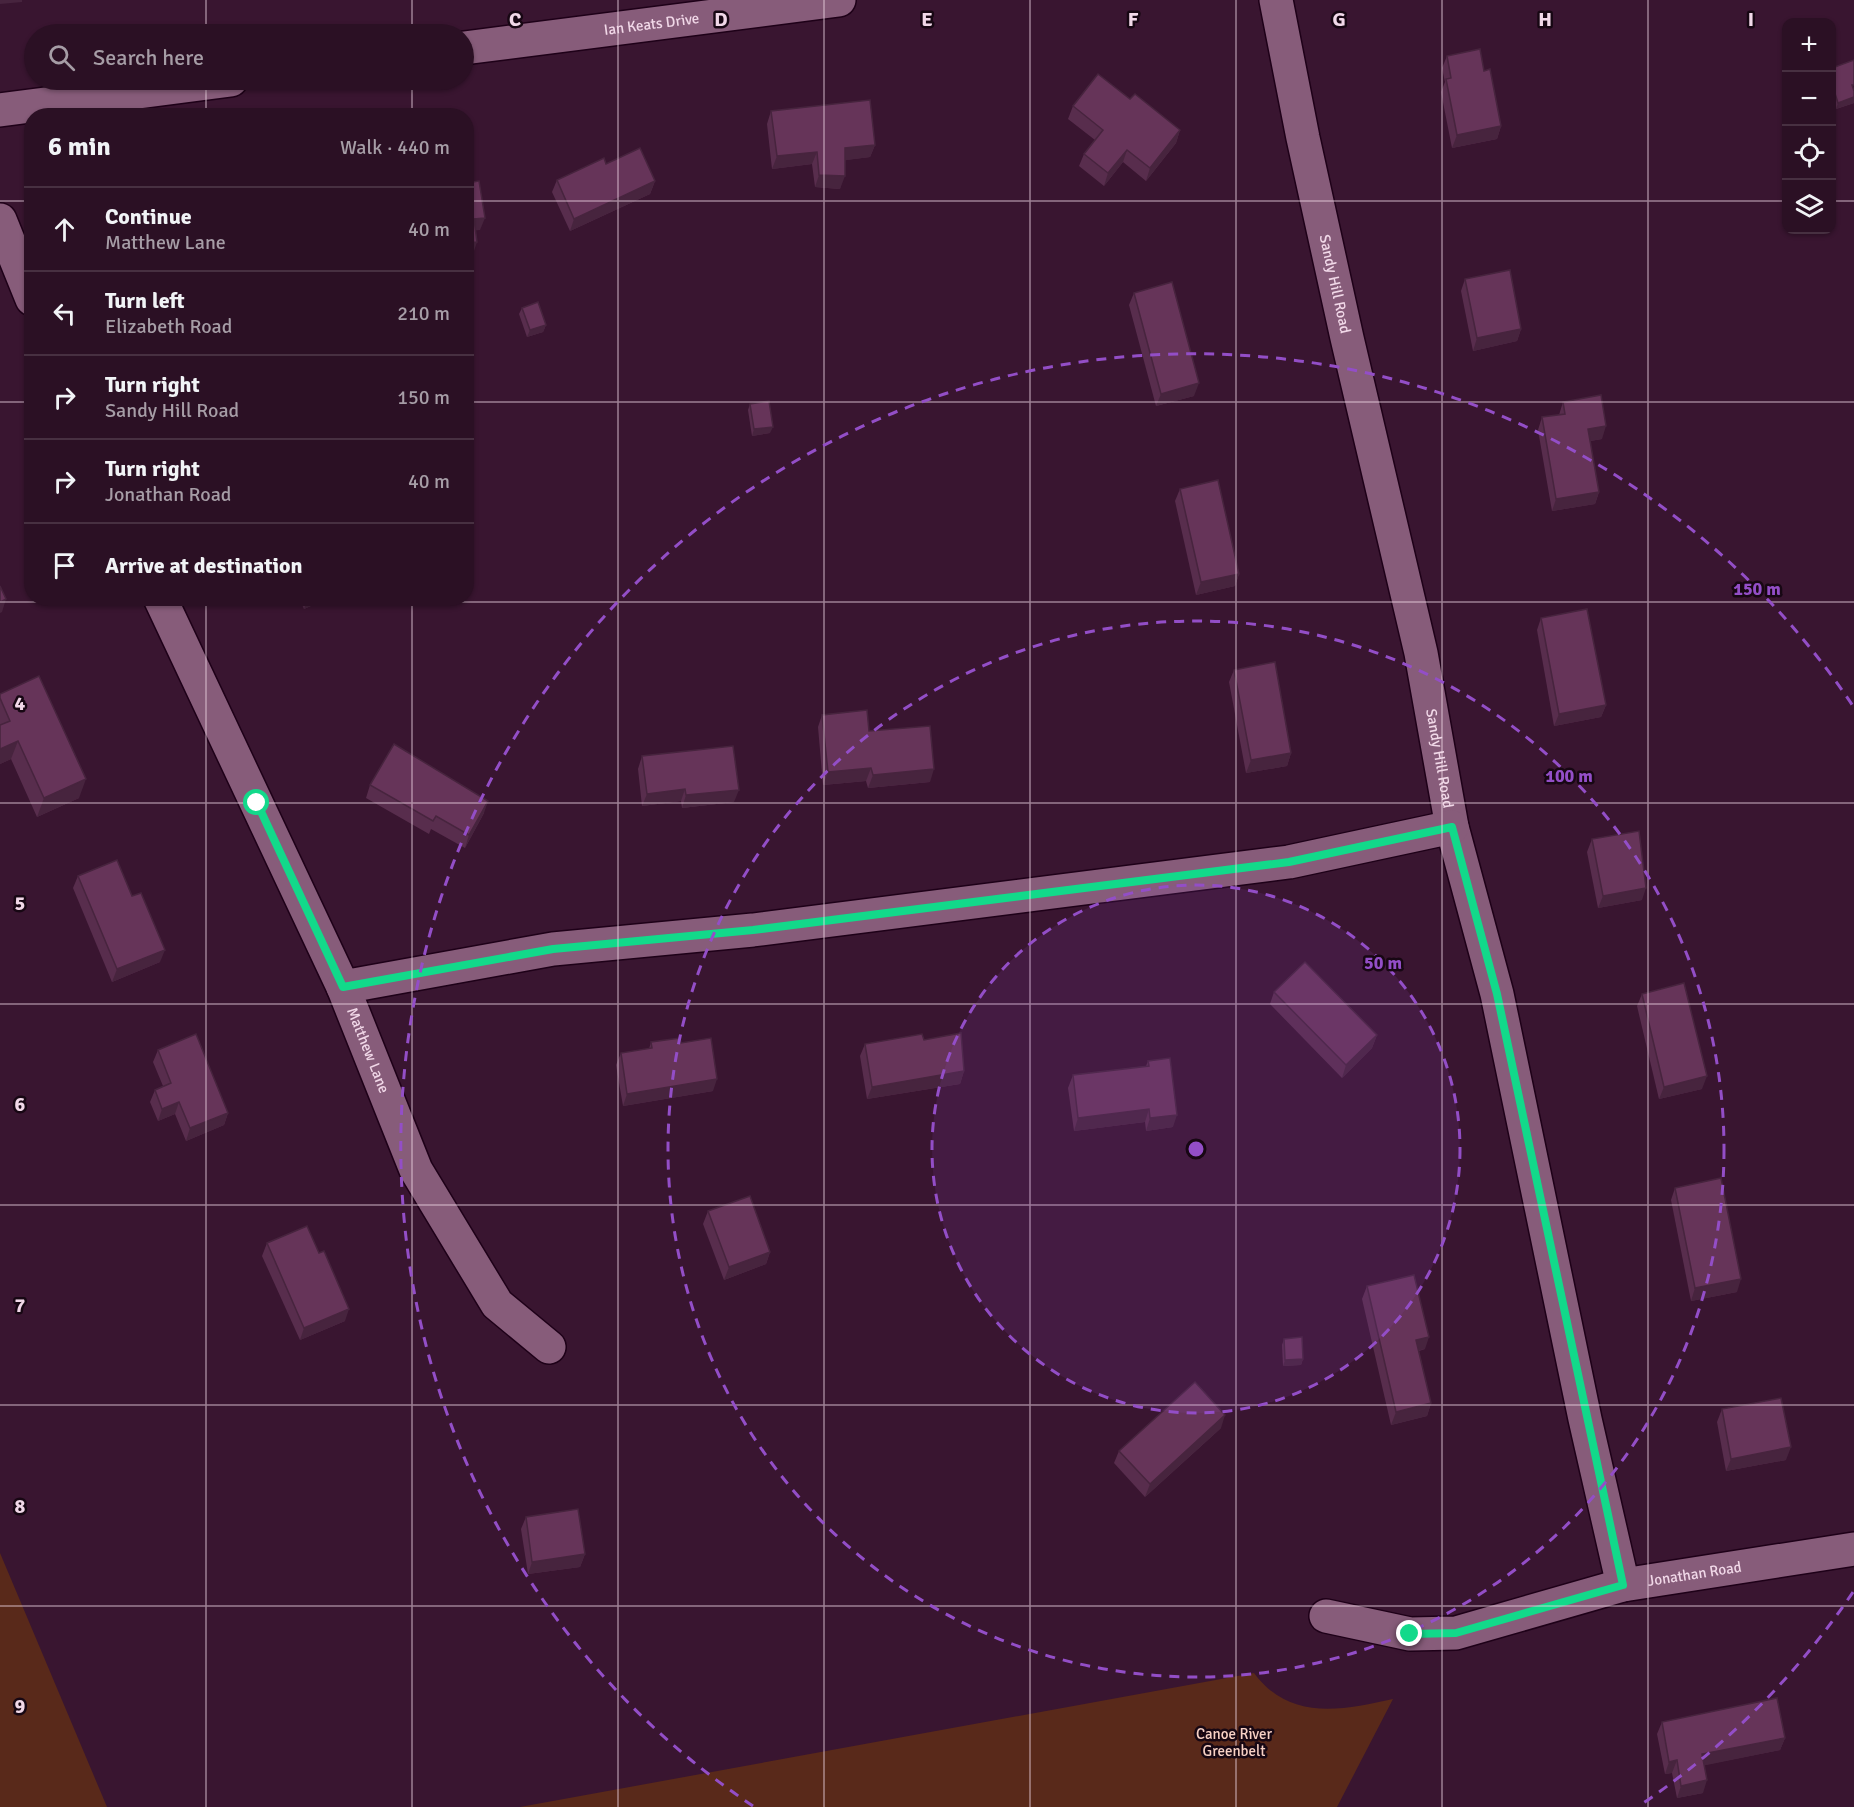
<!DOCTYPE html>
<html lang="en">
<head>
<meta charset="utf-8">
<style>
	body { margin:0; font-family:Signika,sans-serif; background:#33192c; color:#f1f3f6 }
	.controls { position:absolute; right:18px; top:18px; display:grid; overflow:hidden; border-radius:12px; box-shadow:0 2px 4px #0004 }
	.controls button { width:54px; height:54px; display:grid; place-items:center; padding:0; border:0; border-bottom:2px solid #473041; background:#2b1024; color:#f1f3f6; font:30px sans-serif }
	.stop { position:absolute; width:18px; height:18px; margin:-14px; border:4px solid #12d98a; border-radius:50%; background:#fff }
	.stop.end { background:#12d98a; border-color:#fff; box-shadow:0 2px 6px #0008 }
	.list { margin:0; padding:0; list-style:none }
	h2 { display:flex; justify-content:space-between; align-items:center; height:78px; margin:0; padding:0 24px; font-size:26px }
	h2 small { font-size:20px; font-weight:400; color:#a69da6 }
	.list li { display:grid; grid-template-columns:39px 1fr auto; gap:18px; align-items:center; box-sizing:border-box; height:84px; padding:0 24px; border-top:2px solid #473041 }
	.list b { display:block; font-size:22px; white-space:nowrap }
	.list p { margin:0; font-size:20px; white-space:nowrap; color:#a69da6 }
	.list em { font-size:20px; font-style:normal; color:#a69da6 }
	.icon { flex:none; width:33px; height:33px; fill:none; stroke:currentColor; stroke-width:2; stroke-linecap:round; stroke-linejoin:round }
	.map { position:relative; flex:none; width:1854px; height:1807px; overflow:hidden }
	.search { position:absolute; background:#2b1024; box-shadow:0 2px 4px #0004; left:24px; top:24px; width:450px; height:66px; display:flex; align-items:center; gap:15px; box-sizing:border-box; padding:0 21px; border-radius:33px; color:#a69da6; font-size:22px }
	.panel { position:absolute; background:#2b1024; box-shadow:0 2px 4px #0004; left:24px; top:108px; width:450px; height:498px; border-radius:24px }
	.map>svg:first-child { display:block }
	.green { fill:#59291a }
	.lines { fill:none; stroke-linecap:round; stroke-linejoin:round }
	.minor-casing { stroke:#1e0018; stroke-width:36 }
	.minor { stroke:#875c7a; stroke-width:33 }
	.wall { fill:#582d4d }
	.shaded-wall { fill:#47243e }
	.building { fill:#663459; stroke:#47243e; stroke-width:1.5 }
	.route { stroke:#12d98a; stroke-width:8 }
	.grid { fill:none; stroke:#f1d8e8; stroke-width:1.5; stroke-opacity:0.55 }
	.ring { fill:none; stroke:#934ec7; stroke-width:3; stroke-dasharray:10 8 }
	.labels { text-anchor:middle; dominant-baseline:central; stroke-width:5; stroke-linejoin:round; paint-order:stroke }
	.street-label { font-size:15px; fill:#f1d8e8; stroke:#170713 }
	.park-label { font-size:15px; fill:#f8d1c5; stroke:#170713 }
	.grid-label { font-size:20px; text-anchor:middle; font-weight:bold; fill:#f1d8e8; stroke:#170713; stroke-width:5; stroke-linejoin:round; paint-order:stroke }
	.centre { fill:#934ec7; stroke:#170713; stroke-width:3 }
	.ring-label { font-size:18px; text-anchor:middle; font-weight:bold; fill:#934ec7; stroke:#170713; stroke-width:5; stroke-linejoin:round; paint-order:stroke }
</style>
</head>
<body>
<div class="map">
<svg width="1854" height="1807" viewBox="0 0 1854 1807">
	<rect width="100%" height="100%" fill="#391530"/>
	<g class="green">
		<polygon points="0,1553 107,1807 0,1807"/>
		<path d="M1254 1673C1290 1722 1343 1710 1393 1699L1337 1807H520Z"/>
	</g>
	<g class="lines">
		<defs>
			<g id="minor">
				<path id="s1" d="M1276 0 1303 138 1347 338 1421 653 1452 827 1497 994 1585 1419 1623 1585"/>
				<path id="s2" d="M464 48 839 0"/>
				<polyline points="0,110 231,80"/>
				<polyline points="0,220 32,299"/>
				<path id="s3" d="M160 598 343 987 416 1170 497 1304 549 1347"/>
				<polyline points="343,987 553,949 753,930 1289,862 1452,827"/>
				<path id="s4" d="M1326 1616 1410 1634 1456 1633 1623 1585 1854 1549"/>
			</g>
		</defs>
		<use href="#minor" class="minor-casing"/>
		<use href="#minor" class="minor"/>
	</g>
	<g class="wall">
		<polygon points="1447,56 1484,71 1501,126 1497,139 1452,148 1441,92 1445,82 1442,68"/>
		<polygon points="1832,68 1854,91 1854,103 1836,109 1832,97"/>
		<polygon points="1130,99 1180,130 1176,143 1146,181 1123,162 1104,186 1079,166 1084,154 1095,140 1068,119 1073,106"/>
		<polygon points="771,111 875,145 870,157 845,160 840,189 815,187 812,164 772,169 767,124"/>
		<polygon points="606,164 655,181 650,194 570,231 552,192 557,180"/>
		<polygon points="1465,279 1521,329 1517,341 1473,351 1461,291"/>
		<polygon points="1134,293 1194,396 1156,406 1129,305"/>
		<polygon points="522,308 546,325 543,332 527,337 519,314"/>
		<polygon points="1563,402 1602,439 1590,441 1599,492 1595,504 1552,511 1538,430 1542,417 1559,415"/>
		<polygon points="750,404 770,433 752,436 748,410"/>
		<polygon points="1180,489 1239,574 1235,586 1196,595 1175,501"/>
		<polygon points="299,598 329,598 304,609"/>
		<polygon points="1541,618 1606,705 1601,717 1554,726 1537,630"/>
		<polygon points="1234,670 1291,753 1287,766 1246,773 1229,682"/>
		<polygon points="0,694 79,798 37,817 11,759 0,764"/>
		<polygon points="822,715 869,731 930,782 868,788 866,781 823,785 818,727"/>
		<polygon points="642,756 734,802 682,808 681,801 642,806 638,769"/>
		<polygon points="370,785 484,813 465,848 431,829 429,834 366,798"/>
		<polygon points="1592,839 1642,900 1598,908 1587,852"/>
		<polygon points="78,876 160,962 112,982 73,888"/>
		<polygon points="1274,992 1377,1035 1372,1048 1342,1078 1270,1004"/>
		<polygon points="1642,994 1702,1089 1659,1099 1637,1006"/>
		<polygon points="924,1040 964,1071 960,1084 867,1099 860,1056 865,1044"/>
		<polygon points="651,1042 681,1043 713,1091 623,1106 616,1065 621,1053 649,1049"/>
		<polygon points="158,1050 228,1113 224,1125 186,1141 175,1114 158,1121 150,1102 155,1090 163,1086 153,1062"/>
		<polygon points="1148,1061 1173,1127 1146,1131 1145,1122 1074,1131 1068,1088 1073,1075 1146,1066"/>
		<polygon points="1675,1188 1737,1292 1691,1301 1671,1200"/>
		<polygon points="708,1211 770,1252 766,1264 724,1280 703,1224"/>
		<polygon points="267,1243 345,1321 300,1340 262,1256"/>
		<polygon points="1367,1286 1425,1349 1419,1351 1431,1403 1427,1416 1391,1425 1362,1299"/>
		<polygon points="1284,1339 1303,1359 1301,1365 1283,1366 1282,1345"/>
		<polygon points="1722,1409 1786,1460 1726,1471 1717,1422"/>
		<polygon points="1221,1428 1145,1497 1114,1463 1119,1451"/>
		<polygon points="526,1517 585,1554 580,1567 528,1574 521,1529"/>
		<polygon points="1662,1722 1785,1738 1780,1750 1704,1765 1703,1793 1677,1798 1672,1773 1665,1774 1657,1734"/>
	</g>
	<g class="shaded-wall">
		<polygon points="0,0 22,0 22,2 0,4"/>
		<polygon points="1854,97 1854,103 1836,109 1838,103"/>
		<polygon points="1501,126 1497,139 1452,148 1457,135"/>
		<polygon points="1180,130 1176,143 1146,181 1150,168"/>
		<polygon points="875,145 870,157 840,161 845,148"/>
		<polygon points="1127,150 1123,162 1104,186 1108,173"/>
		<polygon points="817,152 812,164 772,169 777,156"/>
		<polygon points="819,175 845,176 840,189 815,187"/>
		<polygon points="655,181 650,194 570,231 574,219"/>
		<polygon points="485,218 480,230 470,231 474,219"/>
		<polygon points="477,242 473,254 466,255 466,243"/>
		<polygon points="546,325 543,332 527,337 530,330"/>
		<polygon points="1521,329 1517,341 1473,351 1477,338"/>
		<polygon points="1199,383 1194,396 1156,406 1161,394"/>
		<polygon points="1606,426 1602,439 1584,442 1588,429"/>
		<polygon points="773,427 770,433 752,436 754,429"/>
		<polygon points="1599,492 1595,504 1552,511 1556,499"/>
		<polygon points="1239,574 1235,586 1196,595 1201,582"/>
		<polygon points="308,598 329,598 304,609"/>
		<polygon points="6,599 2,612 0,613 0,602"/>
		<polygon points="1606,705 1601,717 1554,726 1559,714"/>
		<polygon points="18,741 11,759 0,764 0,749"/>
		<polygon points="1291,753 1287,766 1246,773 1251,760"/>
		<polygon points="871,768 866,781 823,785 828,772"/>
		<polygon points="934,769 930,782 868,788 873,775"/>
		<polygon points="86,779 79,798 37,817 44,798"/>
		<polygon points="685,789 681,801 642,806 647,794"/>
		<polygon points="739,790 734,802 682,808 686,795"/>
		<polygon points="488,801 484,813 465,848 469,835"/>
		<polygon points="1646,888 1642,900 1598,908 1603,896"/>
		<polygon points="165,950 160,962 112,982 117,969"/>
		<polygon points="1377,1035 1372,1048 1342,1078 1346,1065"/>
		<polygon points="964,1071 960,1084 867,1099 872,1087"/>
		<polygon points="1707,1076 1702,1089 1659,1099 1664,1087"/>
		<polygon points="717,1079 713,1091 623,1106 627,1094"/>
		<polygon points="179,1102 175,1114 158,1121 162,1109"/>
		<polygon points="1149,1109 1145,1122 1074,1131 1078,1118"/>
		<polygon points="228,1113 224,1125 186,1141 190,1128"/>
		<polygon points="1177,1115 1173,1127 1146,1131 1150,1118"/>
		<polygon points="770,1252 766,1264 724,1280 729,1267"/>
		<polygon points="1741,1279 1737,1292 1691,1301 1695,1288"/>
		<polygon points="349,1309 345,1321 300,1340 304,1328"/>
		<polygon points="1429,1337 1425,1349 1411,1352 1416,1340"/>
		<polygon points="1303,1359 1301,1365 1283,1366 1285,1360"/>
		<polygon points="1431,1403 1427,1416 1391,1425 1396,1412"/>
		<polygon points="1225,1415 1221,1428 1145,1497 1150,1484"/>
		<polygon points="1791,1447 1786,1460 1726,1471 1731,1459"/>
		<polygon points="585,1554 580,1567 528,1574 532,1562"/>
		<polygon points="1785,1738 1780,1750 1697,1767 1702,1754"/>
		<polygon points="1677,1760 1672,1773 1665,1774 1669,1762"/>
		<polygon points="1707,1780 1703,1793 1677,1798 1681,1786"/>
	</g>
	<g class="building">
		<polygon points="1480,49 1484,71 1490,69 1501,126 1457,135 1446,79 1451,78 1447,56"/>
		<polygon points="1854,60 1854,85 1852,85 1854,91 1854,97 1838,103 1832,84 1832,68"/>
		<polygon points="1098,74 1130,99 1135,94 1180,130 1150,168 1127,150 1108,173 1084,154 1103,130 1073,106"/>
		<polygon points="870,100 875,145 845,148 845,176 819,175 817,152 777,156 771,111"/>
		<polygon points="640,148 655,181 574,219 557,180 604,158 606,164"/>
		<polygon points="479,181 485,218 474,219 477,242 466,243 466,183"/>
		<polygon points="1510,270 1521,329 1477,338 1465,279"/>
		<polygon points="1172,282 1199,383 1161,394 1134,293"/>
		<polygon points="538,302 546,325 530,330 522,308"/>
		<polygon points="1601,395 1606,426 1588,429 1599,492 1556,499 1542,417 1565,414 1563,402"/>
		<polygon points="769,401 773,427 754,429 750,404"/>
		<polygon points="1218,480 1239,574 1201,582 1180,489"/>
		<polygon points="0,586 6,599 0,602"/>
		<polygon points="1587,609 1606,705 1559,714 1541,618"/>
		<polygon points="1275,662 1291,753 1251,760 1234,670"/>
		<polygon points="39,676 86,779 44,798 18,741 0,749 0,725 10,721 0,698 0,694"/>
		<polygon points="867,710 869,731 930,726 934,769 873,775 871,768 828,772 822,715"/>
		<polygon points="394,744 488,801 469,835 436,816 433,821 370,785"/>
		<polygon points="733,746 739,790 686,795 685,789 647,794 642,756"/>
		<polygon points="1639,831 1646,888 1603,896 1592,839"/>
		<polygon points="117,860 132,896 141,893 165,950 117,969 78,876"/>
		<polygon points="1305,962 1377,1035 1346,1065 1274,992"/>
		<polygon points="1684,983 1707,1076 1664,1087 1642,994"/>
		<polygon points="961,1033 964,1071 872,1087 865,1044 922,1034 924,1040"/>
		<polygon points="196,1034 228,1113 190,1128 179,1102 162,1109 155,1090 171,1083 158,1050"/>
		<polygon points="680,1038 681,1043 711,1038 717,1079 627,1094 621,1053 652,1048 651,1042"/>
		<polygon points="1170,1058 1177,1115 1150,1118 1149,1109 1078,1118 1073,1075 1149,1066 1148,1061"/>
		<polygon points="1721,1178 1741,1279 1695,1288 1675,1188"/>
		<polygon points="750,1196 770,1252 729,1267 708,1211"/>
		<polygon points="307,1226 319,1253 324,1251 349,1309 304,1328 267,1243"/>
		<polygon points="1414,1275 1429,1337 1416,1340 1431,1403 1396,1412 1367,1286"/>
		<polygon points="1302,1337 1303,1359 1285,1360 1284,1339"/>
		<polygon points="1195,1382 1225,1415 1150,1484 1119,1451"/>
		<polygon points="1781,1398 1791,1447 1731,1459 1722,1409"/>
		<polygon points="578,1509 585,1554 532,1562 526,1517"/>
		<polygon points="1777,1698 1785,1738 1702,1754 1707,1780 1681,1786 1677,1760 1669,1762 1662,1722"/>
	</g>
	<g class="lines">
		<polyline class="route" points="257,803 343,987 553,949 753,930 1289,862 1452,827 1497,994 1623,1585 1456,1633 1410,1634"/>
	</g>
	<path class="grid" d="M206 0V34M412 0V34M618 0V1807M824 0V1807M1030 0V1807M1236 0V1807M1442 0V1807M1648 0V1807M206 80V116M412 80V116M0 201H32M466 201H1786M1832 201H1854M0 402H32M466 402H1854M206 598V1807M412 598V1807M0 602H1854M0 803H1854M0 1004H1854M0 1205H1854M0 1405H1854M0 1606H1854"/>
	<circle cx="1196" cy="1149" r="264" fill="#934ec7" fill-opacity=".12"/>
	<g class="ring">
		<circle cx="1196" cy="1149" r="264"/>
		<circle cx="1196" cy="1149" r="528"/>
		<path d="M1853 1592A793 793 0 0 1 1639 1806M753 1806A793 793 0 1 1 1853 706"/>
	</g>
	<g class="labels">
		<g class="street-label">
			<text stroke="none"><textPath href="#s2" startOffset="189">Ian Keats Drive</textPath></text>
			<text stroke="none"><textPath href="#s1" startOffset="290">Sandy Hill Road</textPath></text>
			<text stroke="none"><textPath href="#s1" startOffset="776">Sandy Hill Road</textPath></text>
			<text stroke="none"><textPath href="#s3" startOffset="498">Matthew Lane</textPath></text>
			<text stroke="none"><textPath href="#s4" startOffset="378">Jonathan Road</textPath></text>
		</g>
		<g class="park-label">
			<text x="1234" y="1734">Canoe River<tspan x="1234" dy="17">Greenbelt</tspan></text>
		</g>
	</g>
	<g class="grid-label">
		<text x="515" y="26">C</text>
		<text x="721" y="26">D</text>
		<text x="927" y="26">E</text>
		<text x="1133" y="26">F</text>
		<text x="1339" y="26">G</text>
		<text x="1545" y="26">H</text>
		<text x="1751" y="26">I</text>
		<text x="20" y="710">4</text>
		<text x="20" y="910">5</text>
		<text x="20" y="1111">6</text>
		<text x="20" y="1312">7</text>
		<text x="20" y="1513">8</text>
		<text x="20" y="1713">9</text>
	</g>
	<circle cx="1196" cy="1149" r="9" class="centre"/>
	<g class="ring-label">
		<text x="1757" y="595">150 m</text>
		<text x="1569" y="782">100 m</text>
		<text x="1383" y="969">50 m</text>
	</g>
</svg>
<div class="controls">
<button>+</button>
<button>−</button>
<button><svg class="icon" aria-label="locate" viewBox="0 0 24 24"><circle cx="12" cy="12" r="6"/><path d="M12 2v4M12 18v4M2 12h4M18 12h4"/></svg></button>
<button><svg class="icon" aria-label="layers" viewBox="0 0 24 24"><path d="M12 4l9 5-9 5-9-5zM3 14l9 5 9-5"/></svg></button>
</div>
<div class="stop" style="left:257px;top:803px"></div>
<div class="stop end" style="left:1410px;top:1634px"></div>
<div class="search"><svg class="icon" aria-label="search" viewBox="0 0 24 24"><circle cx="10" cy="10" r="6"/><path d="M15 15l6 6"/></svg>Search here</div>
<section class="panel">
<h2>6 min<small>Walk · 440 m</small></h2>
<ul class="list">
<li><svg class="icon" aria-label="ahead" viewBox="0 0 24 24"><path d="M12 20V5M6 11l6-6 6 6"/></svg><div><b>Continue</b><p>Matthew Lane</p></div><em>40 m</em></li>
<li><svg class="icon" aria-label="left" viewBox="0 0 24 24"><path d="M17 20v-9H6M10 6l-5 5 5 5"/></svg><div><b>Turn left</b><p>Elizabeth Road</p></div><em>210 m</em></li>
<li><svg class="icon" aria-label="right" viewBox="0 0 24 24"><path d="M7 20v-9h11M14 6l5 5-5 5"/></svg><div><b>Turn right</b><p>Sandy Hill Road</p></div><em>150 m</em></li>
<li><svg class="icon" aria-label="right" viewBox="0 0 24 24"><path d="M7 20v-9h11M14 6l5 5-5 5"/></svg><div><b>Turn right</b><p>Jonathan Road</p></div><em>40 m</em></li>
<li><svg class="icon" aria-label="arrive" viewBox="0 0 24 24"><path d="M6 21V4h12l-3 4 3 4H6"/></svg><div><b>Arrive at destination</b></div></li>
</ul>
</section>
</div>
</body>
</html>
